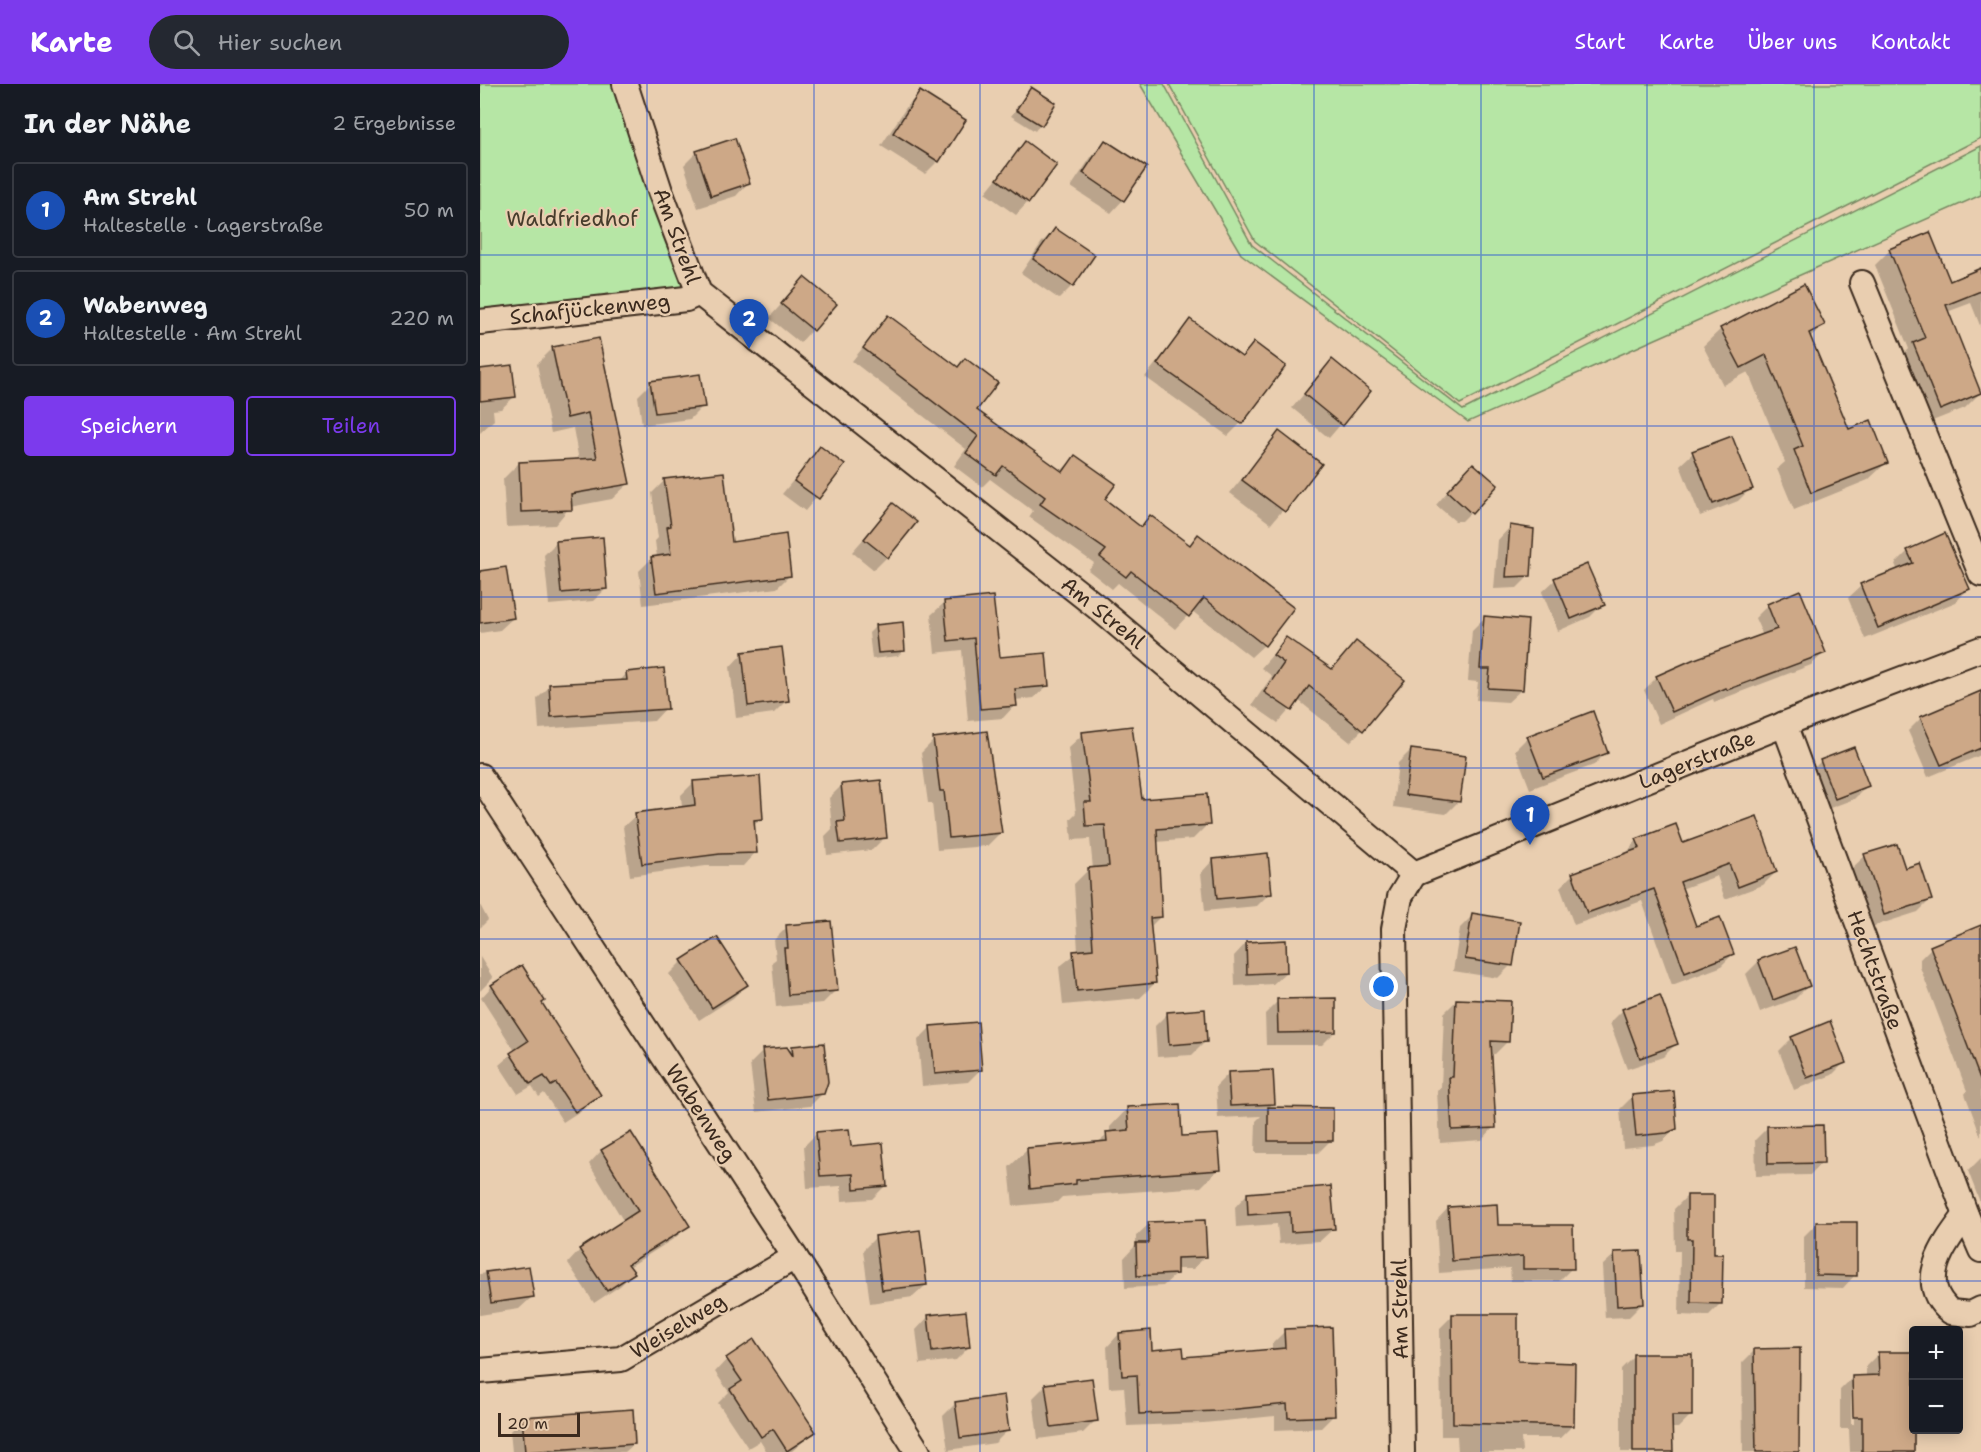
<!DOCTYPE html>
<html lang="de">
<head>
<meta charset="utf-8">
<style>
	body { margin:0; font-family:"Shantell Sans",sans-serif; background:#242831; color:#f1f3f6 }
	.controls { position:absolute; right:18px; bottom:18px; display:grid; overflow:hidden; border-radius:6px; box-shadow:0 3px 15px #0003 }
	.controls button { width:54px; height:54px; display:grid; place-items:center; padding:0; border:0; border-bottom:2px solid #363941; background:#171b24; color:#f1f3f6; font:30px sans-serif }
	.scale { position:absolute; left:18px; bottom:15px; width:82px; box-sizing:border-box; padding-left:6px; border:3px solid #3b2a1e; border-top:0; font-size:16px; line-height:21px; white-space:nowrap; color:#3b2a1e; -webkit-text-stroke:4px #e9ceb0; paint-order:stroke }
	.you { position:absolute; left:904px; top:903px; width:21px; height:21px; margin:-15px; border:4px solid #fff; border-radius:50%; background:#1a73e8; box-shadow:0 0 0 9px #1a73e833 }
	.badge { display:grid; place-items:center; width:39px; height:39px; border-radius:50%; background:#7c3aed; color:#fff; font-size:20px; font-weight:700 }
	.pin { position:absolute; translate:-50% -50px; filter:drop-shadow(0 2px 3px #0008) }
	.pin::after { content:''; position:absolute; top:32px; width:21px; height:18px; background:inherit; clip-path:polygon(0 0,100% 0,50% 100%) }
	.list { margin:0; padding:0; list-style:none }
	h2 { display:flex; justify-content:space-between; align-items:center; height:78px; margin:0; padding:0 24px; font-size:26px }
	h2 small { font-size:20px; font-weight:400; color:#9ea1a6 }
	.list li { display:grid; grid-template-columns:39px 1fr auto; gap:18px; align-items:center; box-sizing:border-box; height:96px; margin:0 12px 12px; padding:0 12px; border:2px solid #363941; border-radius:6px }
	.list b { display:block; font-size:22px; white-space:nowrap }
	.list p { margin:0; font-size:20px; white-space:nowrap; color:#9ea1a6 }
	.list em { font-size:20px; font-style:normal; color:#9ea1a6 }
	.actions { display:flex; gap:12px; padding:18px 24px }
	.actions a { flex:1; padding:14px 0; border:2px solid #7c3aed; border-radius:6px; text-align:center; font-size:21px; color:#7c3aed }
	.actions .main { background:#7c3aed; color:#fff }
	.icon { flex:none; width:33px; height:33px; fill:none; stroke:currentColor; stroke-width:2; stroke-linecap:round; stroke-linejoin:round }
	.map { position:relative; flex:none; width:1501px; height:1368px; overflow:hidden }
	header { display:flex; align-items:center; gap:36px; box-sizing:border-box; height:84px; padding:0 30px; background:#7c3aed; color:#fff }
	header strong { font-size:28px }
	nav { display:flex; gap:33px; margin-inline-start:auto; font-size:21px }
	.search { width:420px; height:54px; background:#242831; display:flex; align-items:center; gap:15px; box-sizing:border-box; padding:0 21px; border-radius:33px; color:#9ea1a6; font-size:22px }
	main { display:flex }
	aside { flex:1; background:#171b24 }
	.map>svg:first-child { display:block }
	.green { fill:#b6e6a5; stroke:#788862; stroke-width:1.5 }
	.shadow { fill:#0003; fill-rule:evenodd }
	.building { fill:#cda887; stroke:#3b2a1e; stroke-width:1.5 }
	.lines { fill:none; stroke-linecap:round; stroke-linejoin:round }
	.minor-casing { stroke:#3b2a1e; stroke-width:28 }
	.minor { stroke:#e9ceb0; stroke-width:24 }
	.grid { fill:none; stroke:#1d4ed8; stroke-width:1.5; stroke-opacity:0.55 }
	.labels { text-anchor:middle; dominant-baseline:central; stroke-width:4.5; stroke-linejoin:round; paint-order:stroke }
	.park-label { font-size:21px; fill:#473d2c; stroke:#e9ceb0 }
	.street-label { font-size:21px; fill:#3b2a1e; stroke:#e9ceb0 }
</style>
</head>
<body>
<header>
<strong>Karte</strong>
<div class="search"><svg class="icon" aria-label="search" viewBox="0 0 24 24"><circle cx="10" cy="10" r="6"/><path d="M15 15l6 6"/></svg>Hier suchen</div>
<nav><a>Start</a><a>Karte</a><a>Über uns</a><a>Kontakt</a></nav>
</header>
<main>
<aside>
<h2>In der Nähe<small>2 Ergebnisse</small></h2>
<ul class="list">
<li><span class="badge" style="background:#1a4fb4">1</span><div><b>Am Strehl</b><p>Haltestelle · Lagerstraße</p></div><em>50 m</em></li>
<li><span class="badge" style="background:#1a4fb4">2</span><div><b>Wabenweg</b><p>Haltestelle · Am Strehl</p></div><em>220 m</em></li>
</ul>
<div class="actions"><a class="main">Speichern</a><a>Teilen</a></div>
</aside>
<div class="map">
<svg width="1501" height="1368" viewBox="0 0 1501 1368">
	<rect width="100%" height="100%" fill="#e9ceb0"/>
	<filter id="ink" filterUnits="userSpaceOnUse"><feTurbulence type="fractalNoise" baseFrequency=".0167" numOctaves="2"/><feDisplacementMap in="SourceGraphic" scale="12" xChannelSelector="R" yChannelSelector="G"/><feConvolveMatrix kernelMatrix="1 2 1 2 8 2 1 2 1" color-interpolation-filters="sRGB"/></filter>
	<g filter="url(#ink)">
		<g class="green">
			<polygon points="0,0 145,0 219,209 0,238"/>
			<polygon points="660,0 684,0 772,161 983,326 1501,62 1501,111 988,338 761,170"/>
			<polygon points="689,0 1501,0 1501,54 980,320 775,157"/>
		</g>
		<g class="shadow">
			<polygon points="551,5 574,20 555,47 531,32"/>
			<polygon points="440,9 458,77 445,90 401,62 427,22"/>
			<polygon points="625,58 643,116 631,129 591,103 613,70"/>
			<polygon points="545,59 548,118 536,131 505,109"/>
			<polygon points="217,68 268,99 256,112 218,124 204,81"/>
			<polygon points="575,146 613,172 592,202 579,215 541,189 562,158"/>
			<polygon points="1410,166 1469,199 1501,185 1501,244 1491,219 1467,228 1500,309 1485,324 1445,340 1419,275 1429,265 1395,181"/>
			<polygon points="324,195 355,220 320,259 289,234"/>
			<polygon points="408,233 495,326 580,388 595,373 623,415 659,444 671,433 709,462 718,452 784,561 771,573 712,527 695,545 638,499 632,505 608,486 614,479 549,433 553,427 510,395 502,403 474,382 486,365 372,277"/>
			<polygon points="710,237 760,274 774,260 761,339 748,352 665,293"/>
			<polygon points="1344,240 1330,254 1368,347 1406,379 1388,396 1314,426 1297,385 1305,378 1268,288 1243,301 1223,262 1241,245"/>
			<polygon points="73,264 148,400 132,415 90,423 75,441 26,443 23,395 39,379 99,377 93,344 71,349 57,280"/>
			<polygon points="852,277 889,307 849,354 812,324"/>
			<polygon points="0,286 34,313 21,325 13,326 14,336 0,349"/>
			<polygon points="171,299 223,322 210,335 162,341 158,312"/>
			<polygon points="799,349 840,380 791,440 750,409"/>
			<polygon points="340,364 363,381 325,427 302,410"/>
			<polygon points="1213,369 1271,404 1258,417 1220,432 1200,381"/>
			<polygon points="980,393 995,424 982,437 975,437 956,421"/>
			<polygon points="185,396 251,460 310,491 297,504 163,521 159,487 172,474 177,473 175,457 178,454 172,409"/>
			<polygon points="413,421 407,473 394,486 372,468"/>
			<polygon points="1030,443 1050,491 1037,504 1014,505 1018,456"/>
			<polygon points="77,458 126,505 113,517 69,521 64,471"/>
			<polygon points="1428,467 1488,505 1476,518 1385,555 1368,514 1381,502 1418,487 1415,480"/>
			<polygon points="0,488 33,534 20,546 0,549"/>
			<polygon points="1075,496 1123,520 1110,533 1078,547 1062,508"/>
			<polygon points="464,519 518,575 567,602 554,614 535,616 535,621 523,634 488,637 482,566 455,569 451,531"/>
			<polygon points="1288,521 1344,569 1331,581 1234,618 1233,615 1179,640 1164,606 1176,594 1212,577 1283,552 1275,534"/>
			<polygon points="1004,534 1041,606 1028,618 996,616 998,598 988,597 992,546"/>
			<polygon points="395,543 424,566 418,572 392,575 389,549"/>
			<polygon points="806,555 851,586 876,559 882,646 870,658 818,616 798,639 772,621 792,592 781,584"/>
			<polygon points="262,570 307,616 294,629 256,634 250,583"/>
			<polygon points="147,589 186,624 174,637 59,645 57,615 70,602 139,598"/>
			<polygon points="1501,609 1501,671 1448,693 1428,647 1441,634"/>
			<polygon points="603,650 661,717 728,740 713,755 676,758 680,833 669,844 675,899 660,914 583,921 579,883 598,868 594,800 609,785 613,785 610,755 592,756 590,735 596,729 588,664"/>
			<polygon points="1048,653 1127,668 1114,681 1050,705 1035,666"/>
			<polygon points="454,656 520,749 507,762 457,766 452,719 448,719 441,669"/>
			<polygon points="931,666 979,717 966,730 913,723 918,679"/>
			<polygon points="1341,677 1387,702 1374,715 1342,727 1328,690"/>
			<polygon points="214,698 281,734 273,742 275,769 263,782 226,782 150,792 143,743 156,731 202,724 201,711"/>
			<polygon points="362,701 405,753 392,766 347,771 345,752 352,745 349,714"/>
			<polygon points="1157,756 1296,788 1283,801 1245,815 1237,792 1201,805 1215,844 1253,870 1240,883 1192,901 1162,817 1094,841 1080,803 1093,790 1145,771"/>
			<polygon points="1385,772 1424,786 1450,816 1438,828 1391,843 1372,784"/>
			<polygon points="733,776 790,809 777,822 725,827 721,789"/>
			<polygon points="0,821 8,836 0,844"/>
			<polygon points="993,831 1031,881 1018,894 973,887 980,844"/>
			<polygon points="307,843 356,906 343,919 296,923 292,878 296,875 294,856"/>
			<polygon points="1501,843 1501,1053 1485,1010 1487,1007 1440,883 1440,875 1453,862"/>
			<polygon points="766,859 806,888 793,900 755,902 754,872"/>
			<polygon points="0,873 13,894 0,907"/>
			<polygon points="202,877 266,901 253,914 219,936 189,890"/>
			<polygon points="1279,877 1328,902 1315,915 1280,928 1266,890"/>
			<polygon points="12,902 61,919 119,1011 108,1022 83,1038 64,1009 59,1013 52,1002 38,1010 19,981 35,967 1,914"/>
			<polygon points="798,917 855,948 842,961 786,961 785,930"/>
			<polygon points="976,917 1028,957 1015,970 1010,970 1014,1043 1002,1056 960,1059 957,1007 961,1003 964,929"/>
			<polygon points="1143,926 1196,960 1183,973 1147,985 1130,939"/>
			<polygon points="688,929 725,958 712,971 677,973 675,942"/>
			<polygon points="451,943 501,985 488,998 442,1002 438,956"/>
			<polygon points="1312,954 1364,979 1352,991 1314,1006 1299,967"/>
			<polygon points="313,963 343,1009 330,1022 276,1028 270,980 283,967 308,968"/>
			<polygon points="749,989 794,1019 788,1024 851,1056 838,1069 775,1069 776,1037 781,1032 738,1034 736,1002"/>
			<polygon points="1153,1012 1196,1044 1183,1057 1173,1061 1143,1064 1140,1025"/>
			<polygon points="647,1025 701,1054 739,1085 721,1103 582,1113 577,1118 533,1122 529,1083 547,1066 616,1060 630,1049 630,1043"/>
			<polygon points="1288,1043 1342,1078 1330,1091 1276,1092 1275,1056"/>
			<polygon points="337,1049 369,1063 405,1102 392,1115 362,1117 361,1102 327,1104 324,1062"/>
			<polygon points="150,1050 208,1141 195,1154 149,1183 153,1189 140,1202 114,1219 88,1179 100,1166 144,1138 109,1080 121,1067"/>
			<polygon points="1501,1074 1501,1121 1488,1087"/>
			<polygon points="767,1110 853,1145 840,1157 799,1160 797,1140 756,1143 755,1123"/>
			<polygon points="1207,1112 1241,1219 1228,1232 1199,1231 1200,1167 1195,1167 1194,1125"/>
			<polygon points="968,1124 1092,1184 1079,1197 1031,1197 1030,1184 959,1189 956,1137"/>
			<polygon points="1337,1139 1375,1191 1363,1204 1324,1203 1324,1152"/>
			<polygon points="669,1140 726,1172 713,1185 696,1185 696,1190 683,1202 645,1204 644,1174 656,1161 656,1152"/>
			<polygon points="396,1153 446,1201 433,1213 390,1219 383,1166"/>
			<polygon points="1135,1170 1162,1220 1149,1233 1125,1234 1122,1182"/>
			<polygon points="48,1183 52,1213 39,1225 0,1231 0,1190"/>
			<polygon points="973,1231 1036,1279 1092,1342 1080,1354 1041,1354 1042,1368 978,1368 977,1352 961,1352 960,1244"/>
			<polygon points="448,1233 489,1263 476,1276 440,1280 436,1246"/>
			<polygon points="805,1247 854,1331 841,1344 795,1346 795,1332 724,1339 647,1342 644,1303 629,1304 627,1263 639,1250 671,1267 703,1274 792,1266 792,1260"/>
			<polygon points="1275,1266 1318,1368 1263,1368 1262,1279"/>
			<path d="M1399 1269 1435 1346V1368H1370L1369 1345H1360V1306L1373 1293H1386V1282ZM1371 1304H1374V1340H1371Z"/>
			<polygon points="1154,1272 1211,1331 1198,1344 1191,1344 1192,1368 1141,1368 1141,1285"/>
			<polygon points="247,1275 334,1348 311,1368 287,1368 280,1357 268,1364 238,1319 249,1308 235,1288"/>
			<polygon points="566,1301 616,1336 603,1349 558,1355 553,1314"/>
			<polygon points="476,1319 527,1347 515,1359 468,1366 463,1332"/>
			<polygon points="43,1334 154,1360 145,1368 32,1368 30,1347"/>
		</g>
		<g class="building">
			<polygon points="551,3 576,19 562,42 536,26"/>
			<polygon points="440,7 486,36 459,78 413,49"/>
			<polygon points="255,54 270,99 231,112 216,67"/>
			<polygon points="625,56 667,83 644,117 603,89"/>
			<polygon points="545,57 577,81 549,119 517,95"/>
			<polygon points="575,144 615,171 593,203 553,175"/>
			<polygon points="1450,148 1470,197 1501,184 1501,207 1466,221 1501,309 1460,326 1433,259 1445,254 1409,165"/>
			<polygon points="324,193 357,220 334,247 301,220"/>
			<polygon points="1324,200 1345,241 1329,249 1369,345 1391,336 1408,379 1331,409 1314,366 1323,362 1286,271 1261,284 1240,244"/>
			<polygon points="408,231 478,283 485,274 518,299 497,326 583,388 595,371 636,400 625,415 661,443 670,431 710,461 718,450 814,524 785,562 724,514 709,533 651,487 646,493 620,473 626,466 560,420 565,413 523,382 516,391 486,369 498,352 383,264"/>
			<polygon points="710,235 762,273 774,258 806,282 762,340 677,280"/>
			<polygon points="119,254 150,400 91,410 92,426 41,428 39,378 117,374 108,329 87,334 72,263"/>
			<polygon points="852,275 891,307 863,342 824,310"/>
			<polygon points="32,281 36,313 0,317 0,285"/>
			<polygon points="220,290 225,323 175,329 170,297"/>
			<polygon points="799,347 842,380 805,428 762,396"/>
			<polygon points="1252,352 1273,405 1233,420 1212,367"/>
			<polygon points="340,362 365,381 339,415 314,397"/>
			<polygon points="993,379 1018,401 992,430 967,407"/>
			<polygon points="244,388 252,458 306,450 311,492 176,509 171,473 191,470 187,443 191,442 184,395"/>
			<polygon points="413,419 437,438 408,474 384,455"/>
			<polygon points="1030,441 1054,445 1051,492 1026,493"/>
			<polygon points="1465,449 1490,505 1398,544 1380,500 1433,479 1427,466"/>
			<polygon points="123,453 127,505 81,509 76,457"/>
			<polygon points="1107,480 1125,521 1091,535 1074,494"/>
			<polygon points="26,483 34,534 0,539 0,487"/>
			<polygon points="1320,506 1346,569 1247,606 1246,604 1192,628 1176,592 1212,576 1297,545 1287,520"/>
			<polygon points="513,512 520,573 566,569 569,602 535,605 537,622 500,625 494,554 468,557 464,517"/>
			<polygon points="1004,532 1048,536 1043,606 1008,604 1010,585 1000,585"/>
			<polygon points="423,538 425,567 398,569 395,541"/>
			<polygon points="806,553 852,585 876,557 925,596 883,647 829,602 812,627 784,608 804,579 793,571"/>
			<polygon points="302,563 309,617 268,622 262,568"/>
			<polygon points="184,584 188,625 71,633 69,600 147,596 146,588"/>
			<polygon points="1501,607 1501,664 1461,681 1440,633"/>
			<polygon points="1113,627 1128,669 1063,693 1047,652"/>
			<polygon points="652,642 662,715 727,710 730,741 677,745 682,833 670,834 676,899 597,907 593,867 613,865 608,784 629,782 625,741 606,742 604,718 611,718 602,648"/>
			<polygon points="507,647 522,749 469,754 464,707 460,707 453,654"/>
			<polygon points="1374,663 1389,702 1355,715 1340,676"/>
			<polygon points="931,665 986,672 980,718 925,711"/>
			<polygon points="280,692 283,735 274,736 277,769 240,770 162,780 155,729 215,721 213,697"/>
			<polygon points="401,696 407,754 360,759 357,738 365,737 361,700"/>
			<polygon points="1277,732 1297,788 1258,803 1249,780 1200,798 1216,842 1240,833 1254,870 1205,889 1174,805 1107,829 1092,789 1160,764 1156,755 1196,740 1203,759"/>
			<polygon points="1417,760 1425,784 1440,779 1452,816 1404,831 1384,770"/>
			<polygon points="788,769 792,810 737,815 733,775"/>
			<polygon points="992,829 1040,837 1033,882 985,875"/>
			<polygon points="351,837 358,907 308,911 304,864 308,864 306,841"/>
			<polygon points="1501,841 1501,995 1500,995 1450,862"/>
			<polygon points="237,853 268,901 232,924 201,876"/>
			<polygon points="806,856 807,888 767,890 766,858"/>
			<polygon points="1315,863 1330,902 1293,916 1278,876"/>
			<polygon points="42,881 65,917 62,919 121,1011 95,1028 76,999 71,1002 64,992 50,1000 30,969 48,957 11,901"/>
			<polygon points="1180,911 1198,960 1160,974 1142,925"/>
			<polygon points="856,914 856,948 798,949 797,915"/>
			<polygon points="976,915 1031,917 1029,958 1011,957 1016,1044 972,1046 969,993 973,993"/>
			<polygon points="725,925 727,958 689,961 687,928"/>
			<polygon points="1350,937 1366,979 1327,994 1311,953"/>
			<polygon points="498,938 502,986 455,990 450,942"/>
			<polygon points="344,959 348,998 344,1010 288,1016 282,965 307,963 313,972 312,962"/>
			<polygon points="793,986 795,1020 750,1022 748,988"/>
			<polygon points="1194,1007 1197,1045 1187,1049 1156,1052 1152,1011"/>
			<polygon points="700,1020 702,1052 738,1050 741,1086 596,1096 596,1100 550,1105 547,1064 627,1057 626,1048 649,1046 647,1023"/>
			<polygon points="788,1023 853,1024 853,1057 788,1057"/>
			<polygon points="1343,1041 1344,1079 1288,1080 1287,1042"/>
			<polygon points="369,1045 371,1062 403,1059 407,1102 374,1105 373,1090 340,1092 336,1048"/>
			<polygon points="151,1048 210,1142 148,1180 155,1189 127,1207 99,1165 158,1127 121,1066"/>
			<polygon points="851,1102 855,1145 811,1148 810,1128 768,1131 767,1109"/>
			<polygon points="1207,1111 1234,1111 1234,1170 1243,1170 1242,1220 1211,1219 1212,1155 1207,1155"/>
			<polygon points="1017,1120 1018,1141 1093,1141 1094,1185 1043,1185 1043,1172 972,1177 968,1123"/>
			<polygon points="725,1136 727,1173 697,1174 697,1190 657,1192 656,1159 669,1159 668,1138"/>
			<polygon points="1336,1138 1377,1138 1377,1192 1336,1191"/>
			<polygon points="440,1146 447,1201 402,1206 395,1152"/>
			<polygon points="1161,1167 1164,1220 1137,1222 1134,1168"/>
			<polygon points="49,1182 54,1213 11,1219 6,1188"/>
			<polygon points="486,1227 490,1263 452,1268 448,1231"/>
			<polygon points="972,1230 1038,1230 1038,1277 1095,1279 1094,1342 973,1339"/>
			<polygon points="852,1243 855,1332 808,1334 807,1320 738,1327 659,1330 657,1291 642,1292 639,1249 671,1246 672,1266 703,1263 704,1273 805,1264 804,1245"/>
			<polygon points="274,1255 336,1348 307,1367 293,1345 281,1353 250,1305 262,1297 246,1274"/>
			<polygon points="1320,1264 1319,1368 1276,1368 1274,1265"/>
			<polygon points="1398,1268 1434,1268 1434,1368 1382,1368 1382,1333 1373,1333 1372,1292 1399,1291"/>
			<polygon points="1153,1270 1212,1270 1212,1332 1192,1332 1193,1368 1153,1368"/>
			<polygon points="612,1294 618,1337 571,1343 565,1300"/>
			<polygon points="524,1311 529,1347 480,1354 475,1318"/>
			<polygon points="153,1325 155,1360 45,1368 42,1333"/>
		</g>
		<g class="lines">
			<defs>
				<g id="minor">
					<polyline points="145,0 180,107 219,209 617,523 934,790"/>
					<polyline points="1382,199 1501,490"/>
					<polyline points="0,238 206,215 219,209"/>
					<polyline points="1304,640 1486,1131 1501,1166"/>
					<polyline points="0,692 315,1173 438,1368"/>
					<polyline points="934,790 1327,631 1501,565"/>
					<path d="M1486 1131C1465 1159 1434 1198 1471 1228L1491 1230 1501 1225"/>
					<polyline points="0,1287 141,1275 315,1173"/>
					<polyline points="922,1368 914,845 920,813 934,790"/>
				</g>
			</defs>
			<use href="#minor" class="minor-casing"/>
			<use href="#minor" class="minor"/>
		</g>
	</g>
	<path class="grid" d="M167 0V1368M334 0V1368M500 0V1368M667 0V1368M834 0V1368M1001 0V1368M1167 0V1368M1334 0V1368M0 171H1501M0 342H1501M0 513H1501M0 684H1501M0 855H1501M0 1026H1501M0 1197H1501"/>
	<g class="labels">
		<g class="park-label">
			<text x="92" y="135">Waldfriedhof</text>
		</g>
		<g class="street-label">
			<text transform="translate(197 152) rotate(70)">Am Strehl</text>
			<text transform="translate(110 225) rotate(-6)">Schafjückenweg</text>
			<text transform="translate(623 529) rotate(39)">Am Strehl</text>
			<text transform="translate(1217 676) rotate(-22)">Lagerstraße</text>
			<text transform="translate(1395 886) rotate(70)">Hechtstraße</text>
			<text transform="translate(221 1029) rotate(57)">Wabenweg</text>
			<text transform="translate(920 1225) rotate(-91)">Am Strehl</text>
			<text transform="translate(198 1242) rotate(-31)">Weiselweg</text>
		</g>
	</g>
</svg>
<div class="controls">
<button>+</button>
<button>−</button>
</div>
<div class="scale">20 m</div>
<div class="you"></div>
<div class="pin badge" style="left:1050px;top:761px;background:#1a4fb4">1</div>
<div class="pin badge" style="left:269px;top:265px;background:#1a4fb4">2</div>
</div>
</main>
</body>
</html>
